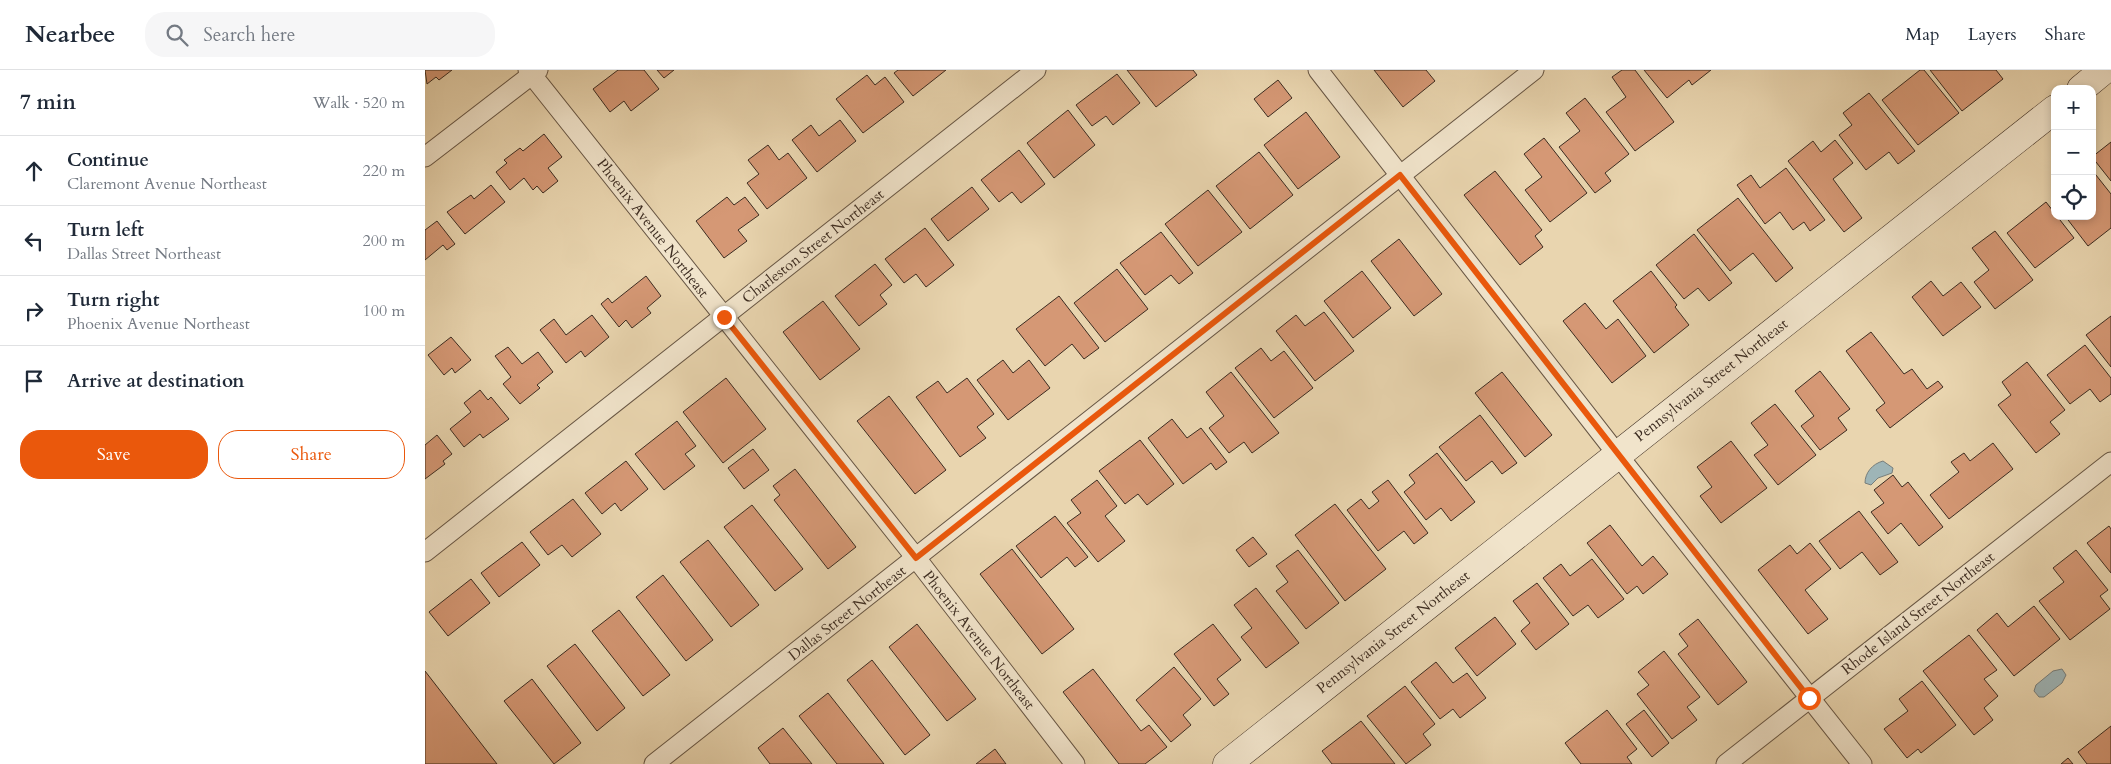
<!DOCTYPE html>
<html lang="en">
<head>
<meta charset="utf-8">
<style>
	body { margin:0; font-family:Cardo,serif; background:#f6f6f7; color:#1f2937 }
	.controls { position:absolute; right:15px; top:15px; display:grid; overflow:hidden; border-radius:10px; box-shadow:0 2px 8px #0003 }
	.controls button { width:45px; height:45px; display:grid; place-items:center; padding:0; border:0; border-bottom:1px solid #e0e1e3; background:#fff; color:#1f2937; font:25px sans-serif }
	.stop { position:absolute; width:15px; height:15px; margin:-11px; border:4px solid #ea580c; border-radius:50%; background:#fff }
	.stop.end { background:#ea580c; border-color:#fff; box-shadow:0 1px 5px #0008 }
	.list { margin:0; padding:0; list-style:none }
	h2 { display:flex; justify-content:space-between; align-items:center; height:65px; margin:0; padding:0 20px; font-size:21px }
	h2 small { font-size:16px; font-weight:400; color:#747a83 }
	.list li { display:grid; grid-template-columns:32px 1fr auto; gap:15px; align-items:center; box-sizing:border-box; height:70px; padding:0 20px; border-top:1px solid #e0e1e3 }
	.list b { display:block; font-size:19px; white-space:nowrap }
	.list p { margin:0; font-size:16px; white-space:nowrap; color:#747a83 }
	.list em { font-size:16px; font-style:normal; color:#747a83 }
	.actions { display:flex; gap:10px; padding:15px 20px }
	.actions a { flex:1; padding:11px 0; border:1px solid #ea580c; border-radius:20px; text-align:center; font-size:18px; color:#ea580c }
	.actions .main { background:#ea580c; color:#fff }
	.icon { flex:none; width:28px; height:28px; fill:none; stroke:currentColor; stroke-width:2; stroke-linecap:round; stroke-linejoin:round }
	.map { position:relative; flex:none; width:1686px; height:694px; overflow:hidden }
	header { display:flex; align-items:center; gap:30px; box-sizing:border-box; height:70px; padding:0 25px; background:#fff; border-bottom:1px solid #e0e1e3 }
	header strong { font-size:24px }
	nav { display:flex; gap:28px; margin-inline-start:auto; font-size:18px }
	.search { width:350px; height:45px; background:#f6f6f7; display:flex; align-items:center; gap:12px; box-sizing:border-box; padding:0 18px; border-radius:20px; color:#747a83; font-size:19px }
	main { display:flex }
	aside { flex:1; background:#fff }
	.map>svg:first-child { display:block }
	.water { fill:#9eb5b7; stroke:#777e7b }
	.building { fill:#d59875; stroke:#3c2c21 }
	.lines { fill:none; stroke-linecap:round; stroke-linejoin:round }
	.street-casing { stroke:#675644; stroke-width:21 }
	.secondary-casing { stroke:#3c2c21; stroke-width:29 }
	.street { stroke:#f1e4cb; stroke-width:19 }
	.secondary { stroke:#f1e4cb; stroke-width:28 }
	.route { stroke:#ea580c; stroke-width:6 }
	.labels { text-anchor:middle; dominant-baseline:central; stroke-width:4.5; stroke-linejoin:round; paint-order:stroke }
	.street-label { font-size:15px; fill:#3c2c21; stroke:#f1e4cb }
</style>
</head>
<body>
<header>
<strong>Nearbee</strong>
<div class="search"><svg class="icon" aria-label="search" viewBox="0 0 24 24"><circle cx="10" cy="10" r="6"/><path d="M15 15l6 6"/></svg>Search here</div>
<nav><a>Map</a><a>Layers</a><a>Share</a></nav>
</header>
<main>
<aside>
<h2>7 min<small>Walk · 520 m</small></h2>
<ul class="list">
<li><svg class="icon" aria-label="ahead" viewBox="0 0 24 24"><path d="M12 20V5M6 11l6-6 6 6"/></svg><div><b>Continue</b><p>Claremont Avenue Northeast</p></div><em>220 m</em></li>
<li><svg class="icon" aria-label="left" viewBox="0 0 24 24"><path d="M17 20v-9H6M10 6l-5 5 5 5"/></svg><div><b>Turn left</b><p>Dallas Street Northeast</p></div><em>200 m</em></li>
<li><svg class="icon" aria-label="right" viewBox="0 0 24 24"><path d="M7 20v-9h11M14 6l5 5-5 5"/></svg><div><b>Turn right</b><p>Phoenix Avenue Northeast</p></div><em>100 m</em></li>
<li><svg class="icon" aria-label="arrive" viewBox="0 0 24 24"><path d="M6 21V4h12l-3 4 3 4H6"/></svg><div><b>Arrive at destination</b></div></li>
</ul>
<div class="actions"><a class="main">Save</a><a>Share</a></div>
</aside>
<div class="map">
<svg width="1686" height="694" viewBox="0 0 1686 694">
	<rect width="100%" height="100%" fill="#e9d5af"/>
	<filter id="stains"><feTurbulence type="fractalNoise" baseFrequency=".004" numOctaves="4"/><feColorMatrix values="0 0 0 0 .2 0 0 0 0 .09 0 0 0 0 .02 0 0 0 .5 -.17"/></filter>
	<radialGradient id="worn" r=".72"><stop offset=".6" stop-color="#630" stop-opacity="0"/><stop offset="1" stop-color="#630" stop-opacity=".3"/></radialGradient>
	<g class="water">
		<path d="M1458 391 1468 398 1467 403 1453 408 1446 415 1440 413C1440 403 1447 394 1458 391Z"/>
		<polygon points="1637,599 1641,605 1637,613 1619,627 1614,627 1609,621 1611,615 1628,601"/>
	</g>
	<g class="building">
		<polygon points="0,0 27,0 14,10 11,7 2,14"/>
		<polygon points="193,0 219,0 234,19 206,41 199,31 185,42 168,19"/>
		<polygon points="232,0 249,0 239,8"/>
		<polygon points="473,0 521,0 488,26 469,3"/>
		<polygon points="702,0 768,0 772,5 731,37"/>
		<polygon points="949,0 1001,0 1010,11 978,37"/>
		<polygon points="1197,0 1210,0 1249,52 1210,81 1181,42 1201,27 1187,7"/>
		<polygon points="1219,0 1286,0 1267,15 1264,10 1242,28"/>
		<polygon points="1495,0 1499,0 1534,43 1493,75 1457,30"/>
		<polygon points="1505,0 1571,0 1578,9 1537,41"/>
		<polygon points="692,4 715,33 688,55 681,46 667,56 651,35"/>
		<polygon points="442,5 450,15 460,7 479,32 438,63 411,29"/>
		<polygon points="853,10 867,28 843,47 829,29"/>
		<polygon points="1444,23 1490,81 1473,94 1464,82 1441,100 1414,65 1427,55 1418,43"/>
		<polygon points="1160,28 1204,84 1180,103 1186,111 1170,123 1134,77 1155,61 1141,43"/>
		<polygon points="643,40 670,75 629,108 602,73"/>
		<polygon points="881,42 915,87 873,119 839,75"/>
		<polygon points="415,50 431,71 392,102 367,70 386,55 394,66"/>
		<polygon points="119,64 137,87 123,98 133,111 118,123 112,116 108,120 99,108 85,120 71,102 82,93 79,90 95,78 98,81"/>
		<polygon points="1119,68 1162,123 1125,152 1100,120 1117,107 1099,84"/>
		<polygon points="1410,70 1428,93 1408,109 1437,148 1419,162 1363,91 1388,71 1396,82"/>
		<polygon points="1686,72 1686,111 1667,87"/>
		<polygon points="343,75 354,90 363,83 382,108 342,139 322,113 334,104 323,90"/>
		<polygon points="594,80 620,114 596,133 587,122 574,132 556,110"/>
		<polygon points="834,82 868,125 825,159 791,116"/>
		<polygon points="1361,98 1400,150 1385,161 1379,152 1368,160 1355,142 1340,154 1312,115 1326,105 1335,118"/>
		<polygon points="1667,100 1686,124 1686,158 1663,176 1640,146 1667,146"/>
		<polygon points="1070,101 1117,160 1110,166 1118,177 1095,195 1039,125"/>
		<polygon points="66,115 80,132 40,164 22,142 46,125 49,129"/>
		<polygon points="547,117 564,139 523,171 506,149"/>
		<polygon points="783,120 817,162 773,196 740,154"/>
		<polygon points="302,127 309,135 320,127 334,145 313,160 322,171 299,188 271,151"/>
		<polygon points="1313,128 1368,198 1351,212 1328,183 1305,201 1272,160"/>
		<polygon points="1621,132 1649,168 1610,198 1582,163"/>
		<polygon points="12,151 30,174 22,180 18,175 0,190 0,160"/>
		<polygon points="500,158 529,195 501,217 491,204 479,213 460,189"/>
		<polygon points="1570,161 1608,210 1570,239 1549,212 1564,200 1547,178"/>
		<polygon points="736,162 768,203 754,214 746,205 720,225 695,193"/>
		<polygon points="1269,164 1307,213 1284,231 1273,218 1259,229 1231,195"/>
		<polygon points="974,169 1017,224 989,246 946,191"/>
		<polygon points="450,194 467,215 455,225 462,234 434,256 410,226"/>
		<polygon points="692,199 723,239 680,272 649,233"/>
		<polygon points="937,201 966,238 928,268 899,231"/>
		<polygon points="1226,201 1252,235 1250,237 1264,255 1229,283 1188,231"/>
		<polygon points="221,206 236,226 222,238 226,243 207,258 201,250 194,257 176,234 183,228 187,233"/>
		<polygon points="1506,211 1518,226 1536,212 1556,237 1518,266 1487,227"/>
		<polygon points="634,226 674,278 659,289 647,274 620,296 591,259"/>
		<polygon points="398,231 435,279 395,310 358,262"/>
		<polygon points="1160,233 1181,259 1193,249 1221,286 1187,313 1138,251"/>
		<polygon points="899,242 929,281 890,311 851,261 871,245 880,256"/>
		<polygon points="167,245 184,267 160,287 156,281 141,293 115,260 129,249 141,265"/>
		<polygon points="1686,246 1686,297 1661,265"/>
		<polygon points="1446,262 1479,304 1487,299 1502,319 1513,311 1518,317 1465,358 1451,340 1460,333 1421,281"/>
		<polygon points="26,267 46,290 30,303 27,298 19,305 3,285"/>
		<polygon points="1660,275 1686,308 1686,324 1675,332 1665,319 1645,334 1622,305"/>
		<polygon points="83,277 97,294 113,282 128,302 112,315 115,318 95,334 78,314 86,307 70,286"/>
		<polygon points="836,278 846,291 859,281 888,318 849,348 810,298"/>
		<polygon points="578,290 588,303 604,290 625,318 583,350 552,310"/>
		<polygon points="1602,292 1640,340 1625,352 1635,364 1611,383 1573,335 1586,325 1577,312"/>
		<polygon points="1395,301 1425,339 1413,348 1422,360 1395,380 1376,356 1389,346 1370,321"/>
		<polygon points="806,302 854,363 827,383 819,372 804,383 784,358 799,346 781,322"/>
		<polygon points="1077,302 1127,365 1100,387 1050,323"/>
		<polygon points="301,308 341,359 298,393 258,342"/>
		<polygon points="542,308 569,344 552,357 561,368 535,387 491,327 513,311 522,323"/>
		<polygon points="55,320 63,330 66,327 84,349 58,368 55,364 39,377 25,359 46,342 39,333"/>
		<polygon points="464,326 521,400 490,424 432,351"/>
		<polygon points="1350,334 1391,385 1353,415 1329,385 1343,375 1326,353"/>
		<polygon points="1055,345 1092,393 1077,404 1067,391 1041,411 1014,377"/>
		<polygon points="747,349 762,368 776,358 802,392 791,400 786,393 758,414 723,368"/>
		<polygon points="252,351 271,376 260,384 270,396 239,420 210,384"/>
		<polygon points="12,365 27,384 18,391 20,394 0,409 0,375"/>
		<polygon points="715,370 749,414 722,435 713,424 700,434 674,401"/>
		<polygon points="1306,371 1342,418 1296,453 1275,426 1287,417 1272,397"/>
		<polygon points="1568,373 1588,399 1524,449 1505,425 1534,402 1526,392 1539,383 1545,391"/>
		<polygon points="328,379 344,400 319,419 303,398"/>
		<polygon points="1012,383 1050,432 1026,451 1016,438 1001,450 979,422 990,413 984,405"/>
		<polygon points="201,391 223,419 196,441 190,433 177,444 160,423"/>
		<polygon points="370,399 431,477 403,499 349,430 355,425 348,416"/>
		<polygon points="1468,405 1477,417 1483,412 1518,457 1494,476 1476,453 1463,464 1446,442 1459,433 1449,420"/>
		<polygon points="672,410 692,436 680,446 700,471 673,492 642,453 656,443 646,430"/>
		<polygon points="963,410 1003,463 989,474 979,461 953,481 922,440 936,429 944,439 954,431 947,422"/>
		<polygon points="148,429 176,464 147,487 137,475 123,485 105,462"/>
		<polygon points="910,434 961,499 920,531 870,465"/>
		<polygon points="327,435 378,499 350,521 299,457"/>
		<polygon points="1434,441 1473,492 1455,505 1437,482 1415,499 1394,471"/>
		<polygon points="630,446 663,487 650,497 642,487 616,508 591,476"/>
		<polygon points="1185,455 1217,496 1228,486 1243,504 1218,524 1212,516 1202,524 1162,473"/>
		<polygon points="1684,456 1686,459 1686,503 1662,473"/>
		<polygon points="828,467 842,484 824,497 811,480"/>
		<polygon points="283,470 334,535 306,557 255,492"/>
		<polygon points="97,472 115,495 74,527 56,503"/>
		<polygon points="1385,473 1406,499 1380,520 1403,549 1383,564 1333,500 1365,475 1372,484"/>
		<polygon points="587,479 649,559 617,584 555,504"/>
		<polygon points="873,480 914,533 881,559 851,521 863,512 851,496"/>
		<polygon points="1651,480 1683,520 1675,526 1685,539 1645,570 1614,531 1639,512 1628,498"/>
		<polygon points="1167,489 1199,529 1173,548 1163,535 1148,546 1118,508 1136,494 1145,506"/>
		<polygon points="238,505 288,570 261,591 211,527"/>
		<polygon points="46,509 65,533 23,566 4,542"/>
		<polygon points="1112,513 1144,554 1111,580 1096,561 1105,553 1088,531"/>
		<polygon points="831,518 874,573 841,598 816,567 827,558 809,535"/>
		<polygon points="1609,536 1635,569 1589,606 1552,560 1572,543 1583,557"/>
		<polygon points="194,540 245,605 218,626 167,561"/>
		<polygon points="1070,547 1091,574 1052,606 1030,578"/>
		<polygon points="1273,549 1322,612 1293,635 1253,584 1263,576 1254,564"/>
		<polygon points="492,554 551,629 522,651 464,577"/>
		<polygon points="788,554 816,590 792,609 804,624 789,636 749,584"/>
		<polygon points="1544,565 1572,600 1559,609 1573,626 1559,638 1568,650 1549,665 1498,601"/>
		<polygon points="150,574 200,638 172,661 122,596"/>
		<polygon points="1239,581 1275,627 1262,637 1272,650 1247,669 1212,624 1224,615 1213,602"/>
		<polygon points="447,590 505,665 480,685 422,610"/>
		<polygon points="1011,592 1028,613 1042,603 1061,628 1035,648 1028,639 1015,649 986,612"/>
		<polygon points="749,597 776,629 758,645 766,655 746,672 711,630"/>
		<polygon points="668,599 716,661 724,655 742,677 720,694 694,694 638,622"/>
		<polygon points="0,601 72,694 0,694"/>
		<polygon points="107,609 156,673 129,694 79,631"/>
		<polygon points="1497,611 1531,655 1496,683 1493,679 1482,688 1459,659 1483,641 1474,629"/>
		<polygon points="980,616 1010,654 998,664 1006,675 981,694 942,646"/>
		<polygon points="403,623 459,694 412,694 374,646"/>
		<polygon points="1182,640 1212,679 1202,687 1207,694 1156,694 1140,673"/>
		<polygon points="1219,640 1244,673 1227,687 1201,654"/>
		<polygon points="936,651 970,694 907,694 897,681"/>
		<polygon points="1686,656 1686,694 1662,694 1653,682"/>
		<polygon points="358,658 387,694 345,694 333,678"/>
		<polygon points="570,679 581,694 551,694"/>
		<polygon points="1643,688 1648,694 1636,694"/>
	</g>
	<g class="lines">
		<defs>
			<g id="street">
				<polyline points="103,0 491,488 650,694"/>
				<polyline points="893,0 1192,384 1437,694"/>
				<polyline points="0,87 113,0"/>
				<polyline points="0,482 611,0"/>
				<polyline points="229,694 1109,0"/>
				<polyline points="1301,694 1686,392"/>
			</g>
			<g id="secondary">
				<polyline points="1656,19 1679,0"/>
				<polyline points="802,694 1630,39"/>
			</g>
		</defs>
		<use href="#street" class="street-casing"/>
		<use href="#secondary" class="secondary-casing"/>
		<use href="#street" class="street"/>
		<use href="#secondary" class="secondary"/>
	</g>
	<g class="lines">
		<polyline class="route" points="299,247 491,488 975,105 1384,628"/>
	</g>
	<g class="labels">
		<g class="street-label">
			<text transform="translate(228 158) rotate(52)">Phoenix Avenue Northeast</text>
			<text transform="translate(388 176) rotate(-38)">Charleston Street Northeast</text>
			<text transform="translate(1286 310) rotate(-38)">Pennsylvania Street Northeast</text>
			<text transform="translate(422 543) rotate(-38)">Dallas Street Northeast</text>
			<text transform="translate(1493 543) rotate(-38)">Rhode Island Street Northeast</text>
			<text transform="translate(968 562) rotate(-38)">Pennsylvania Street Northeast</text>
			<text transform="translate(554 570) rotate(52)">Phoenix Avenue Northeast</text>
		</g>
	</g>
	<rect width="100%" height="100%" filter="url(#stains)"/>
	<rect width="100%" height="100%" fill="url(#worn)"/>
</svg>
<div class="controls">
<button>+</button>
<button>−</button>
<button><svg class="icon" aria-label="locate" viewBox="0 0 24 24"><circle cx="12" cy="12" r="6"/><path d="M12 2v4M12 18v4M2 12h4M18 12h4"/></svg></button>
</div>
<div class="stop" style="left:1384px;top:628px"></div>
<div class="stop end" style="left:299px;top:247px"></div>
</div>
</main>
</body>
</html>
